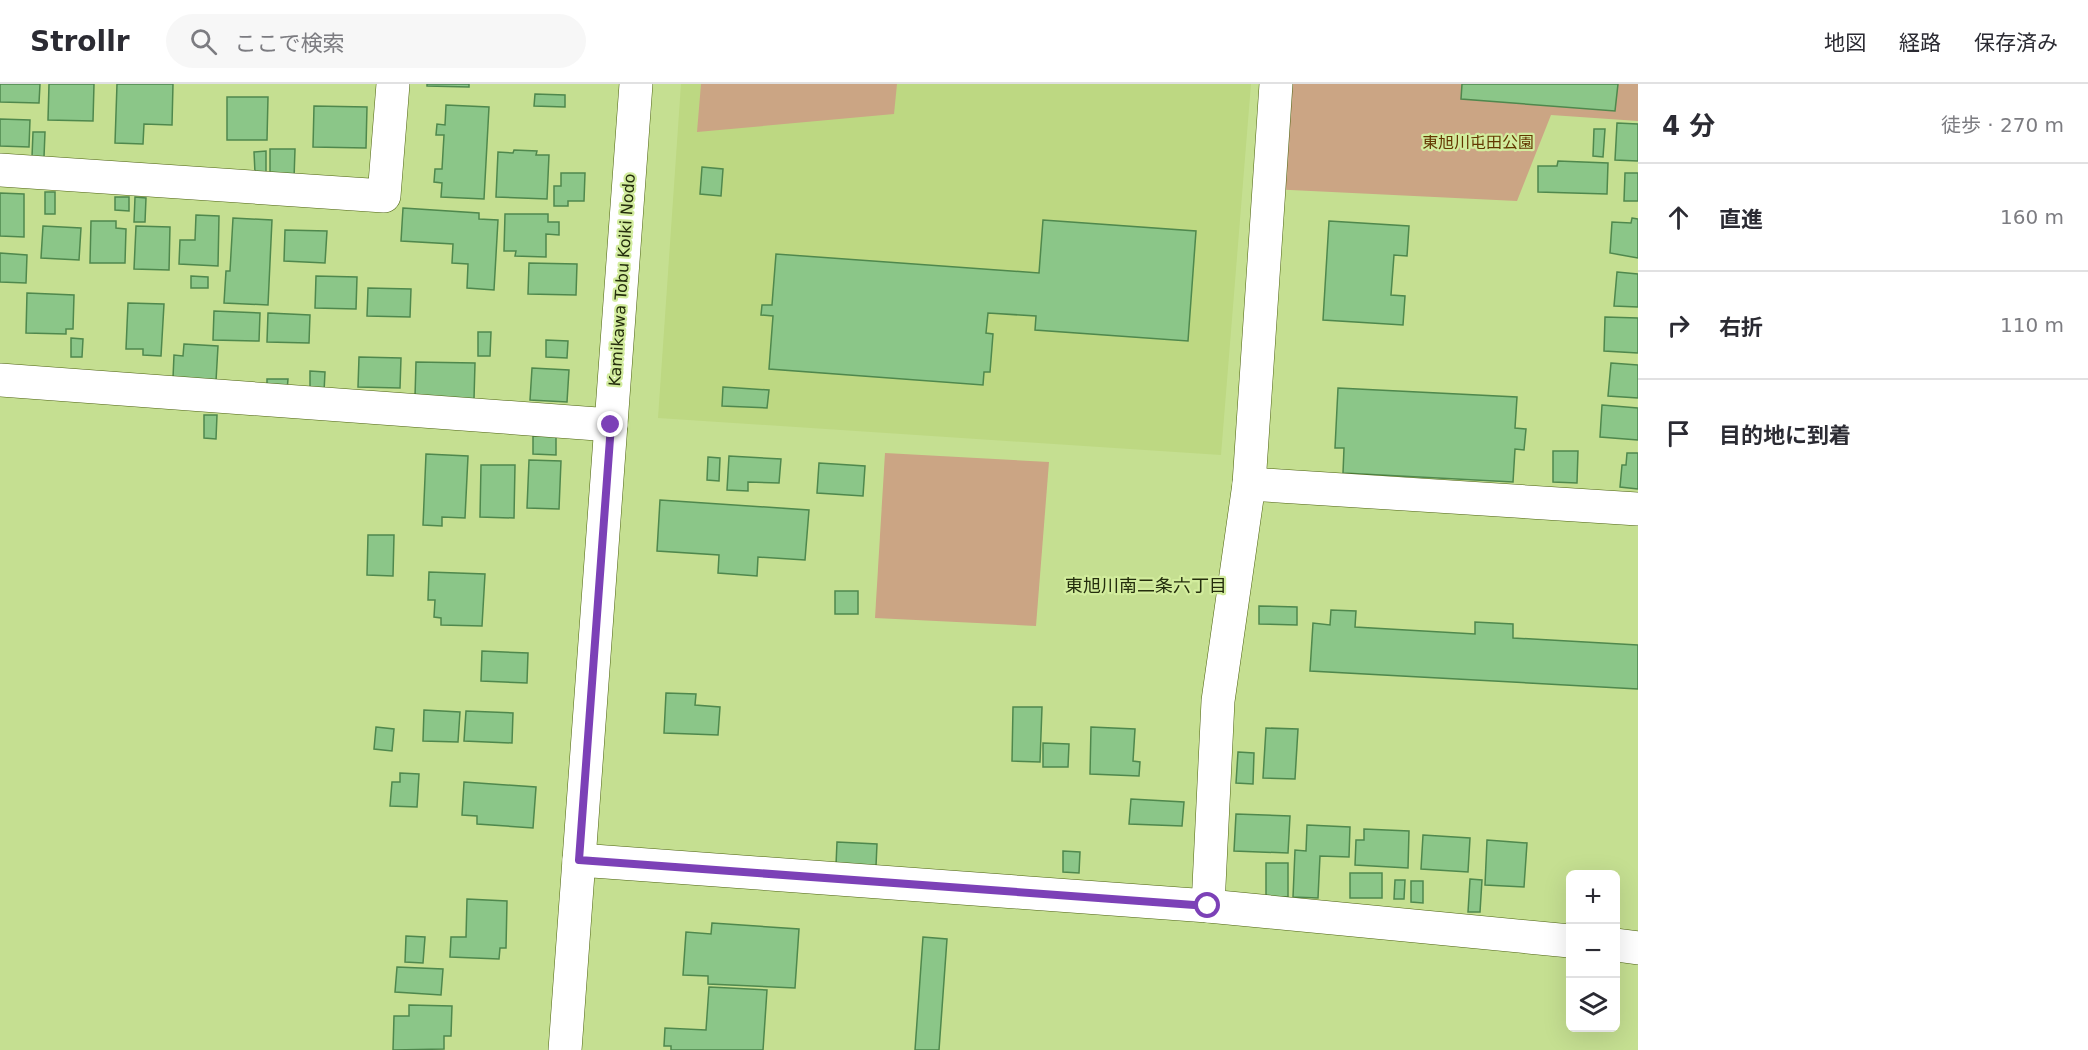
<!DOCTYPE html>
<html lang="ja">
<head>
<meta charset="utf-8">
<style>
	body { margin:0; font-family:"DejaVu Sans","Noto Sans JP",sans-serif; background:#f7f7f7; color:#2b2b33 }
	.controls { position:absolute; right:18px; bottom:18px; display:grid; overflow:hidden; border-radius:9px; box-shadow:0 6px 24px #0002 }
	.controls button { width:54px; height:54px; display:grid; place-items:center; padding:0; border:0; border-bottom:2px solid #e1e1e2; background:#fff; color:#2b2b33; font:30px sans-serif }
	.stop { position:absolute; width:18px; height:18px; margin:-14px; border:4px solid #7c41b7; border-radius:50%; background:#fff }
	.stop.end { background:#7c41b7; border-color:#fff; box-shadow:0 2px 6px #0008 }
	.list { margin:0; padding:0; list-style:none }
	h2 { display:flex; justify-content:space-between; align-items:center; height:78px; margin:0; padding:0 24px; font-size:26px }
	h2 small { font-size:20px; font-weight:400; color:#7c7c81 }
	.list li { display:grid; grid-template-columns:39px 1fr auto; gap:18px; align-items:center; box-sizing:border-box; height:108px; padding:0 24px; border-top:2px solid #e1e1e2 }
	.list b { display:block; font-size:22px; white-space:nowrap }
	.list em { font-size:20px; font-style:normal; color:#7c7c81 }
	.icon { flex:none; width:33px; height:33px; fill:none; stroke:currentColor; stroke-width:2; stroke-linecap:round; stroke-linejoin:round }
	.map { position:relative; flex:none; width:1638px; height:966px; overflow:hidden }
	header { display:flex; align-items:center; gap:36px; box-sizing:border-box; height:84px; padding:0 30px; background:#fff; border-bottom:2px solid #e1e1e2 }
	header strong { font-size:28px }
	nav { display:flex; gap:33px; margin-inline-start:auto; font-size:21px }
	.search { width:420px; height:54px; background:#f7f7f7; display:flex; align-items:center; gap:15px; box-sizing:border-box; padding:0 21px; border-radius:33px; color:#7c7c81; font-size:22px }
	main { display:flex }
	aside { flex:1; background:#fff }
	.map>svg:first-child { display:block }
	.built { fill:#bdd882 }
	.green { fill:#cba584 }
	.building { fill:#8bc688; stroke:#4f884d; stroke-width:1.5 }
	.lines { fill:none; stroke-linecap:round; stroke-linejoin:round }
	.minor-casing { stroke:#4d6210; stroke-width:34 }
	.minor { stroke:#fff; stroke-width:33 }
	.route { stroke:#7c41b7; stroke-width:8 }
	.labels { text-anchor:middle; dominant-baseline:central; stroke-width:4.5; stroke-linejoin:round; paint-order:stroke }
	.park-label { font-size:16px; fill:#633700; stroke:#d2ec9d }
	.street-label { font-size:16px; fill:#242d0d; stroke:#d2ec9d }
	.neighbourhood-label { font-size:18px; fill:#242d0d; stroke:#d2ec9d }
</style>
</head>
<body>
<header>
<strong>Strollr</strong>
<div class="search"><svg class="icon" aria-label="search" viewBox="0 0 24 24"><circle cx="10" cy="10" r="6"/><path d="M15 15l6 6"/></svg>ここで検索</div>
<nav><a>地図</a><a>経路</a><a>保存済み</a></nav>
</header>
<main>
<div class="map">
<svg width="1638" height="966" viewBox="0 0 1638 966">
	<rect width="100%" height="100%" fill="#c5df91"/>
	<polygon class="built" points="681,0 1251,0 1221,371 658,334"/>
	<g class="green">
		<polygon points="701,0 897,0 894,30 697,48"/>
		<polygon points="1276,0 1638,0 1638,37 1551,31 1517,117 1270,105"/>
		<polygon points="885,369 1049,378 1036,542 875,534"/>
	</g>
	<g class="building">
		<polygon points="0,0 40,0 39,19 0,18"/>
		<polygon points="49,0 94,0 93,37 48,36"/>
		<polygon points="117,0 173,0 172,41 144,40 143,60 115,59"/>
		<polygon points="427,0 469,0 469,3 427,2"/>
		<polygon points="1462,0 1618,0 1615,27 1461,15"/>
		<polygon points="535,10 565,11 565,23 534,22"/>
		<polygon points="227,13 268,13 267,56 227,56"/>
		<polygon points="446,21 489,23 484,115 441,113 442,99 434,98 435,85 442,85 444,51 436,51 437,40 445,41"/>
		<polygon points="314,22 367,23 366,64 313,63"/>
		<polygon points="0,35 30,36 29,63 0,62"/>
		<polygon points="1617,39 1638,40 1638,77 1615,76"/>
		<polygon points="1594,45 1605,45 1603,73 1593,72"/>
		<polygon points="33,48 45,48 44,73 32,73"/>
		<polygon points="270,65 295,65 294,95 270,94"/>
		<polygon points="514,66 537,67 536,71 549,71 547,115 496,113 498,68 513,69"/>
		<polygon points="266,67 266,89 255,89 254,68"/>
		<polygon points="1558,77 1608,79 1607,110 1538,108 1538,82 1557,82"/>
		<polygon points="702,83 723,85 721,112 700,110"/>
		<polygon points="561,89 585,89 584,117 568,117 568,122 554,122 554,102 561,102"/>
		<polygon points="1625,89 1638,89 1638,117 1624,117"/>
		<rect x="45" y="108" width="10" height="22"/>
		<polygon points="0,109 24,110 24,153 0,152"/>
		<polygon points="115,113 129,113 129,127 115,126"/>
		<polygon points="135,113 146,114 145,138 134,138"/>
		<polygon points="403,124 479,129 479,135 498,136 494,206 467,204 468,180 452,179 453,160 401,157"/>
		<polygon points="505,130 548,130 548,138 559,138 559,151 546,150 546,173 515,172 516,167 504,167"/>
		<polygon points="196,131 219,132 218,182 179,180 180,156 195,156"/>
		<polygon points="233,134 272,136 268,221 224,219 226,187 230,187"/>
		<polygon points="1632,134 1638,135 1638,174 1610,169 1612,138 1631,139"/>
		<polygon points="1043,136 1196,147 1188,257 1035,246 1036,232 988,229 986,249 993,250 990,288 984,288 983,301 769,285 773,232 761,231 762,221 772,221 776,170 1039,189"/>
		<polygon points="91,137 116,137 116,144 126,145 125,179 90,179"/>
		<polygon points="1329,137 1409,142 1407,172 1394,171 1391,211 1405,212 1403,241 1323,236"/>
		<polygon points="43,142 81,144 79,176 41,174"/>
		<polygon points="136,142 170,143 169,186 134,185"/>
		<polygon points="285,146 327,147 325,179 284,177"/>
		<polygon points="0,169 27,171 26,199 0,198"/>
		<polygon points="529,179 577,180 576,211 528,210"/>
		<polygon points="1617,188 1638,190 1638,223 1614,222"/>
		<polygon points="191,192 208,193 208,204 191,204"/>
		<polygon points="316,192 357,193 356,225 315,224"/>
		<polygon points="368,204 411,205 410,233 367,232"/>
		<polygon points="27,209 74,211 73,245 66,245 66,250 26,249"/>
		<polygon points="128,219 164,220 161,272 143,271 143,265 126,265"/>
		<polygon points="214,227 260,229 259,257 213,256"/>
		<polygon points="268,229 310,231 309,259 267,258"/>
		<polygon points="1605,233 1638,234 1638,269 1604,267"/>
		<polygon points="478,248 491,248 490,272 478,272"/>
		<polygon points="71,254 83,255 82,273 71,273"/>
		<polygon points="546,256 568,257 567,274 546,273"/>
		<polygon points="184,260 218,262 216,297 173,294 174,271 183,272"/>
		<polygon points="359,273 401,274 400,304 358,303"/>
		<polygon points="416,278 475,279 474,315 415,313"/>
		<polygon points="1611,279 1638,281 1638,314 1608,312"/>
		<polygon points="532,284 569,286 567,318 530,316"/>
		<polygon points="310,287 325,288 324,308 310,307"/>
		<polygon points="267,295 288,295 287,307 267,307"/>
		<polygon points="723,303 769,306 767,324 722,322"/>
		<polygon points="1338,304 1517,313 1515,344 1526,345 1524,366 1515,365 1513,398 1343,389 1344,364 1335,364"/>
		<polygon points="1602,321 1638,324 1638,356 1600,353"/>
		<polygon points="204,331 217,331 216,355 204,354"/>
		<polygon points="533,352 556,352 556,371 533,370"/>
		<polygon points="1553,367 1578,367 1577,399 1553,398"/>
		<polygon points="1627,369 1638,369 1638,405 1620,403 1622,381 1626,381"/>
		<polygon points="426,370 468,372 465,434 442,433 442,442 423,441"/>
		<polygon points="729,372 781,375 779,399 748,398 748,407 727,406"/>
		<polygon points="708,373 720,374 719,397 707,396"/>
		<polygon points="529,376 561,377 559,425 527,424"/>
		<polygon points="819,379 865,382 863,412 817,409"/>
		<polygon points="481,381 515,381 514,434 480,433"/>
		<polygon points="660,416 809,426 805,476 758,473 757,492 718,489 719,471 657,467"/>
		<polygon points="368,451 394,451 393,492 367,491"/>
		<polygon points="429,488 485,490 482,542 441,541 441,534 434,533 435,516 428,516"/>
		<rect x="835" y="507" width="23" height="23"/>
		<polygon points="1259,522 1297,523 1297,541 1259,540"/>
		<polygon points="1331,526 1356,527 1355,543 1475,550 1475,538 1513,540 1513,554 1638,561 1638,605 1310,587 1313,539 1330,541"/>
		<polygon points="482,567 528,569 527,599 481,597"/>
		<polygon points="666,609 696,610 695,621 720,623 718,651 664,649"/>
		<polygon points="1013,623 1042,623 1040,678 1012,677"/>
		<polygon points="424,626 460,628 458,658 423,657"/>
		<polygon points="466,627 513,629 512,659 464,657"/>
		<polygon points="376,643 394,645 392,667 374,665"/>
		<polygon points="1091,643 1135,645 1133,677 1140,678 1139,692 1090,690"/>
		<polygon points="1266,644 1298,645 1295,695 1263,694"/>
		<polygon points="1043,659 1069,660 1068,683 1043,683"/>
		<polygon points="1238,668 1254,669 1253,700 1236,699"/>
		<polygon points="400,689 419,690 417,723 390,722 392,698 400,698"/>
		<polygon points="464,698 536,703 533,744 477,740 477,732 462,731"/>
		<polygon points="1131,715 1184,718 1182,742 1129,740"/>
		<polygon points="1236,730 1290,732 1288,769 1234,767"/>
		<polygon points="1307,741 1350,743 1349,773 1320,772 1318,814 1293,813 1295,766 1306,767"/>
		<polygon points="1364,745 1409,747 1408,784 1355,781 1356,756 1364,756"/>
		<polygon points="1423,751 1470,754 1468,788 1421,785"/>
		<polygon points="1487,756 1527,759 1524,803 1485,801"/>
		<polygon points="837,758 877,760 876,782 836,781"/>
		<polygon points="1063,767 1080,768 1079,789 1063,788"/>
		<rect x="1266" y="779" width="22" height="34"/>
		<rect x="1350" y="789" width="32" height="25"/>
		<polygon points="1470,795 1482,796 1480,828 1468,828"/>
		<polygon points="1395,796 1405,796 1404,815 1394,815"/>
		<polygon points="1411,797 1423,797 1423,819 1411,818"/>
		<polygon points="467,815 507,817 506,864 500,864 499,875 450,873 451,853 466,853"/>
		<polygon points="712,839 799,845 795,904 708,900 708,892 683,891 686,848 711,850"/>
		<polygon points="406,852 425,853 423,879 405,878"/>
		<polygon points="923,853 947,855 939,966 915,966"/>
		<polygon points="397,883 443,885 441,911 395,908"/>
		<polygon points="709,903 767,906 763,966 671,966 671,962 664,962 665,944 706,946"/>
		<polygon points="409,921 452,922 451,952 444,952 444,965 393,966 394,932 409,932"/>
	</g>
	<g class="lines">
		<defs>
			<g id="minor">
				<polyline points="0,86 384,112 393,0"/>
				<polyline points="0,296 611,341"/>
				<polyline points="1249,400 1638,425"/>
				<polyline points="579,776 1208,822 1570,857"/>
				<polyline points="1208,822 1218,617 1249,400 1276,0"/>
				<polyline points="1616,861 1638,864"/>
				<polyline points="565,966 636,0"/>
			</g>
		</defs>
		<use href="#minor" class="minor-casing"/>
		<use href="#minor" class="minor"/>
	</g>
	<g class="lines">
		<polyline class="route" points="611,341 579,776 1208,822"/>
	</g>
	<g class="labels">
		<g class="park-label">
			<text x="1478" y="58">東旭川屯田公園</text>
		</g>
		<g class="street-label">
			<text transform="translate(622 196) rotate(-86)">Kamikawa Tobu Koiki Nodo</text>
		</g>
		<g class="neighbourhood-label">
			<text x="1146" y="501">東旭川南二条六丁目</text>
		</g>
	</g>
</svg>
<div class="controls">
<button>+</button>
<button>−</button>
<button><svg class="icon" aria-label="layers" viewBox="0 0 24 24"><path d="M12 4l9 5-9 5-9-5zM3 14l9 5 9-5"/></svg></button>
</div>
<div class="stop" style="left:1208px;top:822px"></div>
<div class="stop end" style="left:611px;top:341px"></div>
</div>
<aside>
<h2>4 分<small>徒歩 · 270 m</small></h2>
<ul class="list">
<li><svg class="icon" aria-label="ahead" viewBox="0 0 24 24"><path d="M12 20V5M6 11l6-6 6 6"/></svg><div><b>直進</b></div><em>160 m</em></li>
<li><svg class="icon" aria-label="right" viewBox="0 0 24 24"><path d="M7 20v-9h11M14 6l5 5-5 5"/></svg><div><b>右折</b></div><em>110 m</em></li>
<li><svg class="icon" aria-label="arrive" viewBox="0 0 24 24"><path d="M6 21V4h12l-3 4 3 4H6"/></svg><div><b>目的地に到着</b></div></li>
</ul>
</aside>
</main>
</body>
</html>
